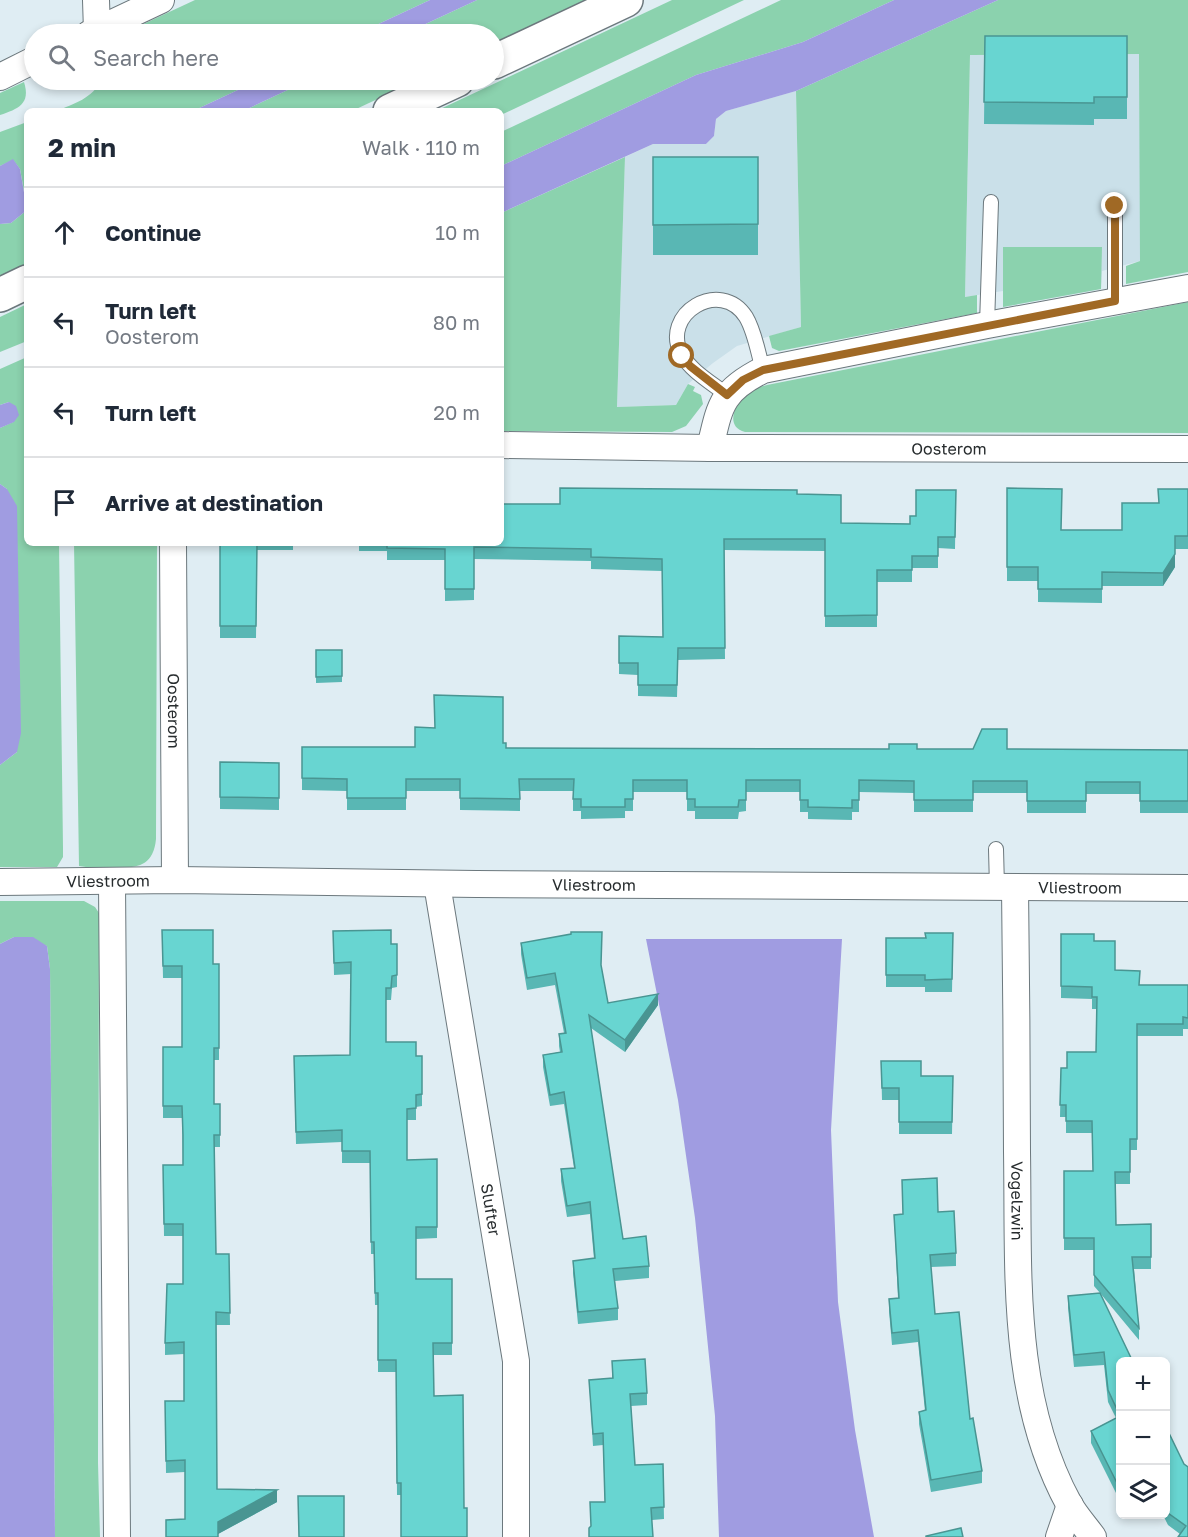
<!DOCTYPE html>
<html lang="en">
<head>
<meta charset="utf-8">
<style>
	body { margin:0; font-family:"Golos Text",sans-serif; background:#f6f6f7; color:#1f2937 }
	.controls { position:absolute; right:18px; bottom:18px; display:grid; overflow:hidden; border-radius:9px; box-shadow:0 3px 9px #0003 }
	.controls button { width:54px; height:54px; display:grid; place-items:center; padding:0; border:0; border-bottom:2px solid #e0e1e3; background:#fff; color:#1f2937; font:30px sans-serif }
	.stop { position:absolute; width:18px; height:18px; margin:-14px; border:4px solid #a06925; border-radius:50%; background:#fff }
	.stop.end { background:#a06925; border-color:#fff; box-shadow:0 2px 6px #0008 }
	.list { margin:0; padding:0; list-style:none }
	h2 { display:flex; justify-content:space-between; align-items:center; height:78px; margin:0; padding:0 24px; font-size:26px }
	h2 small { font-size:20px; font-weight:400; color:#747a83 }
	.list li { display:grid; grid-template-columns:39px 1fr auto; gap:18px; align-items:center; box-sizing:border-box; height:90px; padding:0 24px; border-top:2px solid #e0e1e3 }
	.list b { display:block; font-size:22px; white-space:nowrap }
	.list p { margin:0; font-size:20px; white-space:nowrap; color:#747a83 }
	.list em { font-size:20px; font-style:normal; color:#747a83 }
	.icon { flex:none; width:33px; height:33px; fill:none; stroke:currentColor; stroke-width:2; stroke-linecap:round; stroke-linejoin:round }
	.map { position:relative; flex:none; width:1188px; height:1537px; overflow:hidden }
	.search { position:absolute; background:#fff; box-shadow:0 3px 9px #0003; left:24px; top:24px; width:480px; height:66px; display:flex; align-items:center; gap:15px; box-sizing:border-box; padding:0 21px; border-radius:33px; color:#747a83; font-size:22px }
	.panel { position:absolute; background:#fff; box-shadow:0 3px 9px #0003; left:24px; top:108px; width:480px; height:438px; border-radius:9px }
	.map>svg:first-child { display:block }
	.built { fill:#cae0e9 }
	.green { fill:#8bd2ae }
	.water { fill:#a09ce1 }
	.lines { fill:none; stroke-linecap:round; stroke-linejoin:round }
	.lane-casing { stroke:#6c787d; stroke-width:16 }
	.street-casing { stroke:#6c787d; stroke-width:28 }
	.primary-casing { stroke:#6c787d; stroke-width:36 }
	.lane { stroke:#fff; stroke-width:14 }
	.street { stroke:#fff; stroke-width:26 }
	.primary { stroke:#fff; stroke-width:33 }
	.wall { fill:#59b7b4 }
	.shaded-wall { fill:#499592 }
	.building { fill:#68d5d1; stroke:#499592; stroke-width:1.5 }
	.route { stroke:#a06925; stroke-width:8 }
	.labels { text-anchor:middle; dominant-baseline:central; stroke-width:5; stroke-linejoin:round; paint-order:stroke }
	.street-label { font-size:16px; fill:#272c2e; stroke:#fff }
</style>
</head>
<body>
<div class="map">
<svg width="1188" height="1537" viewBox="0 0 1188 1537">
	<rect width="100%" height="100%" fill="#dfedf3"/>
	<g class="built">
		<polygon points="1140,54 1140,261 1102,271 1101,289 1003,307 1003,291 965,297 970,55"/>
		<polygon points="796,91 801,327 737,346 713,363 688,384 676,405 617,407 625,157 653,144 706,144 714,136 716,119 726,111"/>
	</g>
	<g class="green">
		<polygon points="195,0 430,0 357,34 122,34"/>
		<polygon points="477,0 585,0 494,44 494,34 404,34"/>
		<polygon points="672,0 744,0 501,115 501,111 436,111"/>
		<polygon points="781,0 894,0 803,42 696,75 501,166 501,132"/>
		<polygon points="998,0 1188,0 1188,272 1126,284 1126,266 1140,261 1139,54 970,55 965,297 977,295 977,313 779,351 772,348 769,336 801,327 796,91"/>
		<path d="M40 80H82C69 93 53 93 40 80Z"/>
		<path d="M101 80H259L193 111H56C74 104 93 98 101 80Z"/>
		<polygon points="309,80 418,80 352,111 243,111"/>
		<path d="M24 82C31 104 18 109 0 115V93Z"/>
		<polygon points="27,122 27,207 20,169 13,160 0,166 0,132"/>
		<polygon points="625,157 617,407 676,405 688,384 695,387 693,391 701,395 703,404 686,426 672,432 501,431 501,213"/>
		<polygon points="27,210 27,265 0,277 0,224 11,223"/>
		<polygon points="1003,247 1102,247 1101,289 1003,307"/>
		<path d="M1188 302V433L745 432C725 427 734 405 746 395 753 389 759 387 767 385Z"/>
		<polygon points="27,304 27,341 0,352 0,317"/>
		<polygon points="27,357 27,543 59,543 63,847 63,857 57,867 0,867 0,765 17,752 7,489 0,484 0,428 13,422 9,402 0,405 0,369"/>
		<path d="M74 543H157L156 839C153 870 133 868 107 867 98 867 88 868 79 866Z"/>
		<polygon points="0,901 84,901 95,907 99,913 98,1463 100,1537 55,1537 50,969 47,946 14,937 0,944"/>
	</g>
	<g class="water">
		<polygon points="430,0 477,0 404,34 357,34"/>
		<polygon points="894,0 998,0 796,91 726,111 716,119 714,136 706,144 653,144 501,213 501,166 696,75 803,42"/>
		<polygon points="259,80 309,80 243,111 193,111"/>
		<polygon points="13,159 20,169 27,210 11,223 0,224 0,166"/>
		<polygon points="9,402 16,406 19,415 14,422 0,428 0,405"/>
		<polygon points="0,484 7,489 17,506 21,733 17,752 0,765"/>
		<polygon points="14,937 33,937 47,946 50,969 55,1537 0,1537 0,944"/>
		<polygon points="646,939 842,939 831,1130 838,1302 855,1430 874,1537 719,1537 715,1416 695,1218 678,1100"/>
	</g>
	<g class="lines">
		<defs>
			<g id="lane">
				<polyline points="1115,301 1115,206"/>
				<polyline points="987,325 991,202"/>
				<path d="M727 395C712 383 691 371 682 355 659 314 721 277 746 317 755 332 758 353 763 370"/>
				<polyline points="996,849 997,887"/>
			</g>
			<g id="street">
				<polyline points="96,0 97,31"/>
				<polyline points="89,34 161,0"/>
				<polyline points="0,77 34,60"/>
				<path id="s1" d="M501 445 710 448 1188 449"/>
				<path d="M710 448C720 405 721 391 763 370L987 325 1188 288"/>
				<path id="s2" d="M173 543 175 880"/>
				<path id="s3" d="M0 882 175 880 476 884 1188 888"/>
				<polyline points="112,882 117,1537"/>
				<path id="s4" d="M437 884 516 1361V1537"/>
				<path id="s5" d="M1015 887C1016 975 1017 1064 1017 1152 1019 1270 1010 1396 1069 1504 1075 1515 1085 1526 1093 1537"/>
				<polyline points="1059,1537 1070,1505"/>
			</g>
			<g id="primary">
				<polyline points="494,62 626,0"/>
				<polyline points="390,111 457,80"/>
				<polyline points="0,295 27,282"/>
			</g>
		</defs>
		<use href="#lane" class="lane-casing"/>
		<use href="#street" class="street-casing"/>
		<use href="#primary" class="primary-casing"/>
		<use href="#lane" class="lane"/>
		<use href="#street" class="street"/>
		<use href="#primary" class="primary"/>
	</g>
	<g class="wall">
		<polygon points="985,36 1127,36 1127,119 1094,119 1094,125 984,124"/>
		<rect x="653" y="157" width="105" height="98"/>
		<polygon points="1007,488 1061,530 1122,530 1158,503 1188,489 1188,549 1175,549 1175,567 1163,586 1102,586 1102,603 1038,602 1038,581 1007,581"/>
		<polygon points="956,490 955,549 938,548 938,568 912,568 912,582 877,582 877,627 825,627 825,551 724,550 725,659 678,660 677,697 638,696 638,675 619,674 619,636 663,637 662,571 591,569 591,561 474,559 474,600 445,601 445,560 387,560 387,551 359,551 359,543 501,543 560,504 797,494 841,523 910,524 916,516"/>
		<polygon points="220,543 293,543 293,550 257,550 256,638 220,638"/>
		<polygon points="316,650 342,650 342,682 316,683"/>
		<polygon points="503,743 506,748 1188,750 1188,813 1140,813 1140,794 1086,794 1086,813 1027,813 1027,793 973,793 973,812 914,812 914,793 859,792 859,812 852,812 852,820 808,819 808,812 800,812 800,792 746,792 746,811 739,812 738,819 695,819 695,811 687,811 687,792 633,792 633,811 625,811 625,818 581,819 581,811 573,811 573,791 520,791 520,811 460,810 460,791 406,791 406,810 347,810 347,791 302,790 302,747 415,747"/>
		<polygon points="220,762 279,763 279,810 220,809"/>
		<polygon points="162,930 213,964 219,989 219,1060 214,1060 214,1104 220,1104 220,1147 214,1147 216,1254 229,1254 230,1325 216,1325 217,1489 277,1502 218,1534 185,1519 185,1472 166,1473 165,1401 184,1401 184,1354 165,1355 165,1343 183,1284 183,1236 164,1236 163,1165 183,1165 182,1118 163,1118 163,1047 182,1047 182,978 163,978"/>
		<polygon points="333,931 391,944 397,944 397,987 392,988 391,1000 386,1000 386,1042 416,1056 422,1056 422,1106 416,1107 416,1120 407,1120 407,1160 437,1159 437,1238 416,1239 416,1279 452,1279 452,1355 433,1355 401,1495 397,1495 396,1372 378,1372 378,1305 375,1305 374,1254 371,1254 370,1163 342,1163 342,1142 296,1144 294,1056 350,1055 351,974 334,975"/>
		<polygon points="953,933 952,992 925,992 925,987 886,987 886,938 926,938"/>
		<polygon points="1061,934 1094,941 1115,970 1140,985 1188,985 1188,1029 1183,1029 1183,1036 1137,1036 1137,1150 1130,1150 1130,1184 1115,1184 1116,1225 1151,1224 1151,1269 1134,1269 1139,1328 1139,1340 1100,1293 1120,1362 1120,1493 1117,1495 1091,1443 1091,1431 1116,1418 1108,1402 1104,1365 1074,1367 1068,1308 1068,1296 1100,1293 1094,1286 1094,1250 1064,1250 1064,1171 1093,1171 1092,1133 1066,1133 1066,1117 1060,1117 1061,1068 1067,1068 1096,1052 1097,1009 1092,1009 1092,999 1061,998"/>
		<polygon points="521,943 601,966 608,1003 658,1005 625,1052 591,1028 623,1239 649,1266 649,1278 615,1281 618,1308 618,1320 578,1324 573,1273 573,1261 594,1259 590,1214 567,1217 561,1181 561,1169 574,1168 564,1104 550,1106 543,1067 543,1055 560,1052 559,1046 559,1034 564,1033 555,985 527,990 521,954"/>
		<polygon points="881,1061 921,1076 953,1076 952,1134 899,1134 899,1100 882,1100"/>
		<polygon points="902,1180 938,1212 956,1253 956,1266 931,1267 935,1314 970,1419 982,1471 982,1483 931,1492 919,1424 919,1412 925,1411 918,1342 892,1345 889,1311 889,1299 898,1298 894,1215 903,1214"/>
		<polygon points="612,1361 647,1393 647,1405 631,1406 635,1465 663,1464 664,1519 652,1520 591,1526 605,1502 603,1445 593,1446 589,1380 612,1378"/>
		<polygon points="1166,1427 1188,1537 1180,1534 1168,1525 1163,1515 1166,1515"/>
	</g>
	<g class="shaded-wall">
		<polygon points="1175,554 1175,567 1163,586 1163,573"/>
		<polygon points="658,994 658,1005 625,1052 625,1040"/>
		<polygon points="1120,1481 1120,1493 1117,1495 1117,1483"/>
		<polygon points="277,1490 277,1502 218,1534 218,1522"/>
	</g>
	<g class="building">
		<polygon points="985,36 1127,36 1127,97 1094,97 1094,103 984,102"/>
		<polygon points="653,157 758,157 758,224 653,225"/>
		<polygon points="560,488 797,490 797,494 841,495 841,523 910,524 910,516 916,516 916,490 956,490 955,537 938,537 938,556 912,556 912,570 877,570 877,615 825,616 825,539 724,539 725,648 678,648 677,685 638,685 638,663 619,663 619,636 663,637 662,559 591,557 591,549 474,547 474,589 445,589 445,549 387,548 387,543 501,543 501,504 560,504"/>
		<polygon points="1007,488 1062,489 1061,530 1122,530 1122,503 1159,503 1158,489 1188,489 1188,536 1175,536 1175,554 1163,573 1102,572 1102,589 1038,589 1038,567 1007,567"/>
		<polygon points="220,543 257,543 256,626 220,626"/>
		<polygon points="316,650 342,650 342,676 316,677"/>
		<polygon points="434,695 503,697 503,743 506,743 506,748 889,749 889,744 917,744 917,749 973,749 982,729 1007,729 1007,749 1188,750 1188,801 1140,801 1140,782 1086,782 1086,801 1027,801 1027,781 973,781 973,800 914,800 914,781 859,780 859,800 852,800 852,808 808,807 808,800 800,800 800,780 746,780 746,800 739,800 738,807 695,807 695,799 687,799 687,780 633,780 633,799 625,799 625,807 581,807 581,799 573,799 574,779 519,779 520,799 460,798 460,779 406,779 406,798 347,798 347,779 302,778 302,747 415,747 415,727 435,728"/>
		<polygon points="220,762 279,763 279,798 220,797"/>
		<polygon points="162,930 213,930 213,964 219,964 219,1048 214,1048 214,1104 220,1104 220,1135 214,1135 216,1254 229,1254 230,1313 216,1312 217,1489 277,1490 218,1522 218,1537 166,1537 166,1520 185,1519 185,1460 166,1461 165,1401 184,1401 184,1342 165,1343 167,1284 183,1284 183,1224 164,1224 163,1165 183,1165 183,1135 182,1106 163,1106 163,1047 182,1047 182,966 163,966"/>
		<polygon points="391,930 391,944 397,944 397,975 392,976 391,988 386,988 386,1042 416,1042 416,1056 422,1056 422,1094 416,1095 416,1108 407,1109 407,1160 437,1159 437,1227 416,1227 416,1279 452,1279 452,1343 433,1343 434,1396 463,1395 464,1508 467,1508 467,1537 401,1537 401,1483 397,1483 396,1360 378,1360 378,1293 375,1293 374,1242 371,1242 370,1151 342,1151 342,1130 296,1132 294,1056 350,1055 351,962 334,963 333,931"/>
		<polygon points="571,932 602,932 601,965 608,1003 658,994 625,1040 589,1015 623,1239 646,1236 649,1266 613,1269 618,1308 578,1312 573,1261 595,1258 590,1202 567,1206 561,1169 575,1168 564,1092 550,1095 543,1055 562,1052 559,1034 566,1033 555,973 527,978 521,943 571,934"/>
		<polygon points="925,933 953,933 952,979 925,980 925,975 886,975 886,938 926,938"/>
		<polygon points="1061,934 1094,934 1094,941 1115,941 1115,970 1140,971 1139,985 1188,985 1188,1018 1183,1017 1183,1024 1137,1024 1137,1139 1130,1139 1130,1172 1115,1172 1116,1225 1151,1224 1151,1257 1132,1257 1139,1328 1094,1275 1094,1238 1064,1238 1064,1171 1093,1171 1092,1121 1066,1121 1066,1105 1060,1105 1061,1068 1067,1068 1067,1052 1096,1052 1097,997 1092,997 1092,987 1061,986"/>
		<polygon points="881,1061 921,1061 921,1076 953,1076 952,1122 899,1122 899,1088 882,1088"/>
		<polygon points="937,1178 938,1212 954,1211 956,1253 930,1255 935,1314 959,1312 970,1419 973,1418 982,1471 931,1480 919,1412 926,1410 918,1330 892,1333 889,1299 899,1298 894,1215 903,1214 902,1180"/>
		<polygon points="1100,1293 1133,1362 1120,1362 1120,1416 1108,1390 1104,1352 1074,1355 1068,1296"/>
		<polygon points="645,1359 647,1393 630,1394 635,1465 663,1464 664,1507 651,1508 653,1537 589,1537 589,1528 591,1526 590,1502 605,1502 603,1433 593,1434 589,1380 613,1378 612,1361"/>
		<polygon points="1120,1416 1120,1481 1117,1483 1091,1431"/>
		<polygon points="1166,1427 1184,1464 1188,1467 1188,1537 1178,1537 1186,1526 1168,1513 1166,1508"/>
		<polygon points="298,1496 344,1496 344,1537 299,1537"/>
		<polygon points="961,1528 963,1537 926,1537 926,1536"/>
	</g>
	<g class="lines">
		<polyline class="route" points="682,356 690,366 727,395 743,380 763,370 1115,301 1115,206"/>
	</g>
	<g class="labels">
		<g class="street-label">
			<text stroke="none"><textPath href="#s1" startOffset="448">Oosterom</textPath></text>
			<text stroke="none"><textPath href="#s2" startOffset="168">Oosterom</textPath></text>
			<text stroke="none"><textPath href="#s3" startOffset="108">Vliestroom</textPath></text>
			<text stroke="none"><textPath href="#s3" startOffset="594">Vliestroom</textPath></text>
			<text stroke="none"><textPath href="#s3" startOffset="1080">Vliestroom</textPath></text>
			<text stroke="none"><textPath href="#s5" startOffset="314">Vogelzwin</textPath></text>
			<text stroke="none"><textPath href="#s4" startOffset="330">Slufter</textPath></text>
		</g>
	</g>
</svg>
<div class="controls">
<button>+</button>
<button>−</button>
<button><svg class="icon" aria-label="layers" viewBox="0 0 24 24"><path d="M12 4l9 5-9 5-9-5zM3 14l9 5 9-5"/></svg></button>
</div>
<div class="stop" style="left:682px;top:356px"></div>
<div class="stop end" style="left:1115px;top:206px"></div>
<div class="search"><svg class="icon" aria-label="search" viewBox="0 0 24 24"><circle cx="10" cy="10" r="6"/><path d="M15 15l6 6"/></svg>Search here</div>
<section class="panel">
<h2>2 min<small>Walk · 110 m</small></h2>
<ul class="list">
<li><svg class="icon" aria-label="ahead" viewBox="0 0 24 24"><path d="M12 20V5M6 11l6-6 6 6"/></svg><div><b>Continue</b></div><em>10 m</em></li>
<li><svg class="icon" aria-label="left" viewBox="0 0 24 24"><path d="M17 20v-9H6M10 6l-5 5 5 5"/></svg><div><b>Turn left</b><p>Oosterom</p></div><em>80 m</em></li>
<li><svg class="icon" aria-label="left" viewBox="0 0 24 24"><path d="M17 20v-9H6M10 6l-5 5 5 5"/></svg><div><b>Turn left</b></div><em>20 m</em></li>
<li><svg class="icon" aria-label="arrive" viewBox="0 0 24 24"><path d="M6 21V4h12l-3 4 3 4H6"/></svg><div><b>Arrive at destination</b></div></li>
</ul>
</section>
</div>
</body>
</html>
